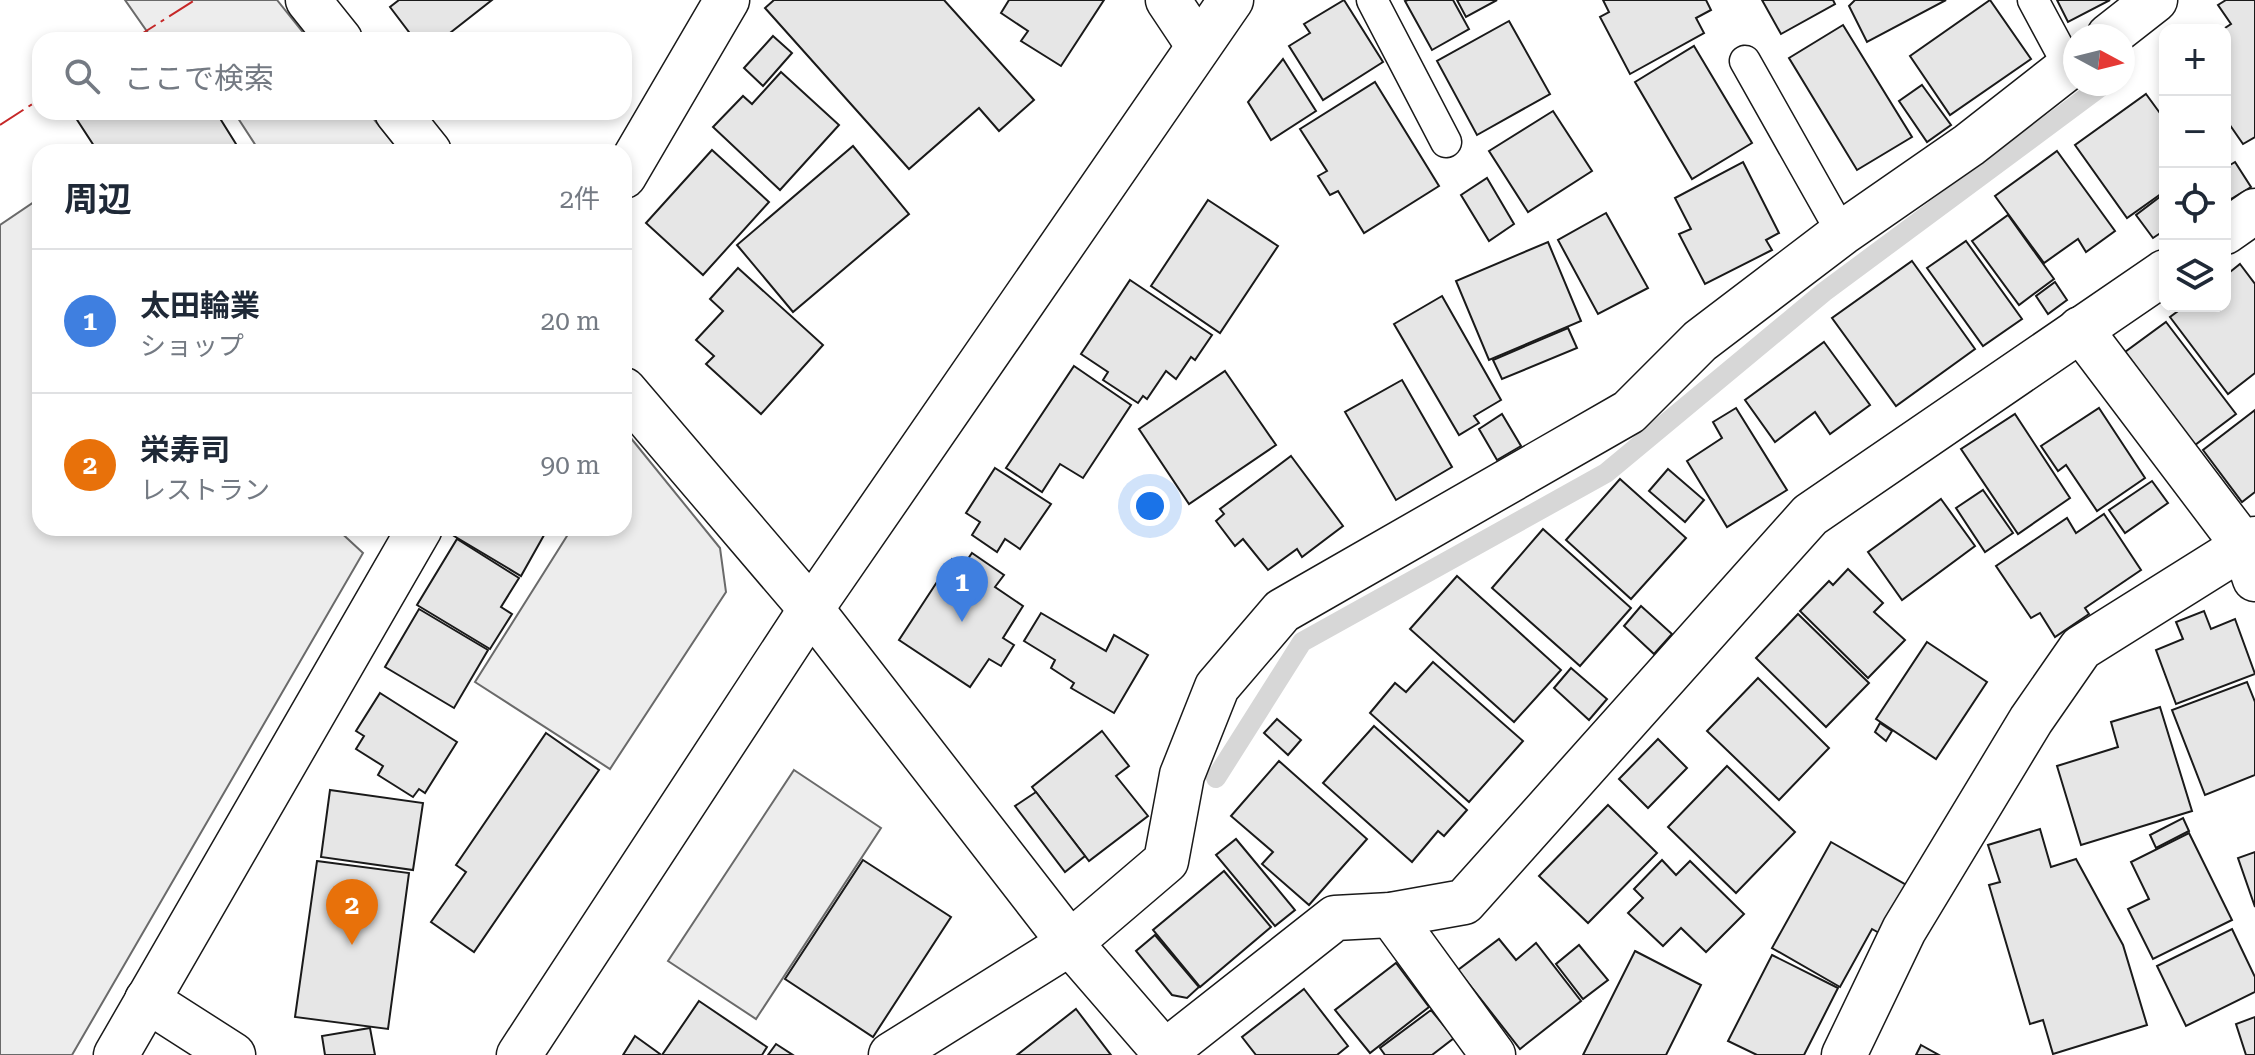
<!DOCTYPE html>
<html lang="ja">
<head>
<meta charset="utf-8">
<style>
	body { margin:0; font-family:"Roboto Serif","Noto Sans JP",serif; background:#f6f6f7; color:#1f2937 }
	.controls { position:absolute; right:24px; top:24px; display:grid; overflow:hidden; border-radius:16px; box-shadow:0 4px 12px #0003 }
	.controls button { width:72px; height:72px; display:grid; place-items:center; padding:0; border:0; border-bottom:2px solid #e0e1e3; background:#fff; color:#1f2937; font:40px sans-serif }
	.compass { position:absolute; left:2063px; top:24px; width:72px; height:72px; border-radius:50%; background:#fff; box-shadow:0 4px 12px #0003; rotate:97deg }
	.you { position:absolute; left:1150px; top:506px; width:28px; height:28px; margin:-20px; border:6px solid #fff; border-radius:50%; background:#1a73e8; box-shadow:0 0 0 12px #1a73e833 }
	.badge { display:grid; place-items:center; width:52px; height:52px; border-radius:50%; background:#db2777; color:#fff; font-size:26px; font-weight:700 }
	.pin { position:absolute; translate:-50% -66px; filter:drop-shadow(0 2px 4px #0008) }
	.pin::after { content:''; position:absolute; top:42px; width:28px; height:24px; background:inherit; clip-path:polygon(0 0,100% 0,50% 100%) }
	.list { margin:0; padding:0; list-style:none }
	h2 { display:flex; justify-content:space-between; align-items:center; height:104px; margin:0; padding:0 32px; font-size:34px }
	h2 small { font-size:26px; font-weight:400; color:#747a83 }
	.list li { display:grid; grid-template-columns:52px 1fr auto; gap:24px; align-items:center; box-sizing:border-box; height:144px; padding:0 32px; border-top:2px solid #e0e1e3 }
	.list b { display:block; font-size:30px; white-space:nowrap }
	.list p { margin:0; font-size:26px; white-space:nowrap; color:#747a83 }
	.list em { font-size:26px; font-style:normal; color:#747a83 }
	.icon { flex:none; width:44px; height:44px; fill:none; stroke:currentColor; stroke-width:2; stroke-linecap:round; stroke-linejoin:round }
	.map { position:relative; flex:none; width:2255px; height:1055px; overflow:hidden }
	.search { position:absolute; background:#fff; box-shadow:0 4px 12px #0003; left:32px; top:32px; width:600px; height:88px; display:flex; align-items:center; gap:20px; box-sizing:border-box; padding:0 28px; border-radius:24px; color:#747a83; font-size:30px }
	.panel { position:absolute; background:#fff; box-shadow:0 4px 12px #0003; left:32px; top:144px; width:600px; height:392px; border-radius:24px }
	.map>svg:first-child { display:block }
	.built { fill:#ededed; stroke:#6a6a6a; stroke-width:2 }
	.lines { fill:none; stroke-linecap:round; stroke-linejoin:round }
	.stream { stroke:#d7d7d7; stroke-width:20 }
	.building { fill:#e6e6e6; stroke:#1a1a1a; stroke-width:2 }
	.service-casing { stroke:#1a1a1a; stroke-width:33 }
	.minor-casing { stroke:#1a1a1a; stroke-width:47 }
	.tertiary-casing { stroke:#1a1a1a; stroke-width:47 }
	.service { stroke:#fff; stroke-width:30 }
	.minor { stroke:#fff; stroke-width:44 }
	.tertiary { stroke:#fff; stroke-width:44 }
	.power { stroke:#c62828; stroke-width:2; stroke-dasharray:28 6 4 6; stroke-linecap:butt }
</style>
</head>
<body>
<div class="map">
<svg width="2255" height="1055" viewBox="0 0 2255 1055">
	<rect width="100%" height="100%" fill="#fff"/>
	<g class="built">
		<polygon points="125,0 277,0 309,40 153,40"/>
		<polygon points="234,112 368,112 400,152 260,152"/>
		<polygon points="40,198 40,528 336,528 363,553 72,1055 0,1055 0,225"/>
		<polygon points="630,437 720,548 726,592 610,769 475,682 572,528 624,528 624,446"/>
		<polygon points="794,770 881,828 756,1019 668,961"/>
	</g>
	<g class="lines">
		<polyline class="stream" points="1216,778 1302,642 1606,473 1824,292 2103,85"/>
	</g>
	<g class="building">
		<polygon points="399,0 492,0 441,40 415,40 390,7"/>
		<polygon points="774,0 944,0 1034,100 999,131 979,108 909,169 765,8"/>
		<polygon points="1009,0 1104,0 1061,66 1021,41 1028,31 1001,13"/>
		<polygon points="1344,0 1383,62 1323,100 1289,46 1310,33 1304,24"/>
		<polygon points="1408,0 1453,0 1469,29 1432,50 1405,1"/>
		<polygon points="1457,0 1497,0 1466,17"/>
		<polygon points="1603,0 1706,0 1711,10 1696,18 1704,33 1630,74 1600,17 1609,12"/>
		<polygon points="1762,0 1833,0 1835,4 1781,34"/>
		<polygon points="1855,0 1946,0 1867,42 1849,6"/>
		<polygon points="1990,0 2031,59 1950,115 1910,56"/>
		<polygon points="2057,0 2110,0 2068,22"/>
		<polygon points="2226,0 2255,0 2255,137 2243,144 2225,118 2225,30 2222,30 2231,24 2218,5"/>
		<polygon points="1509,21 1550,94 1477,135 1437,61"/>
		<polygon points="1843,25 1912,137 1857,170 1789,58"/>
		<polygon points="773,36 792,53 763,86 744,68"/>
		<polygon points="1694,46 1752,143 1692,179 1635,82"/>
		<polygon points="1283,59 1316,111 1271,140 1248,102"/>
		<polygon points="781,72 839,125 780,190 713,127 743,96 752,104"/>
		<polygon points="1375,82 1439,186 1364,233 1338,191 1330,195 1318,176 1327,171 1300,129"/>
		<polygon points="1922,85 1951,125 1927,142 1899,101"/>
		<polygon points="2146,94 2165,120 2165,191 2127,218 2075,145"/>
		<polygon points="1553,111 1592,171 1528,212 1489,151"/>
		<polygon points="72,112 216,112 241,152 98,152"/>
		<polygon points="853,146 909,214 793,312 737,245"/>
		<polygon points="712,150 769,202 703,275 646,223"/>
		<polygon points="2057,151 2115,231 2086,252 2078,239 2044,263 1995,196"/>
		<polygon points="1743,162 1779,233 1766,240 1772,250 1705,284 1679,234 1691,229 1675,198"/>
		<polygon points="2235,162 2251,187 2231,199 2225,190 2225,168"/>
		<polygon points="1487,178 1514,224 1489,241 1461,195"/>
		<polygon points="2165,193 2165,230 2153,238 2136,215"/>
		<polygon points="1208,200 1278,246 1220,333 1151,286"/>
		<polygon points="1606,213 1648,288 1598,314 1558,240"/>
		<polygon points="2008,215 2054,279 2019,305 1972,241"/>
		<polygon points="1966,241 2022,319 1983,346 1927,268"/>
		<polygon points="1548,242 1581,321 1489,360 1456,281"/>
		<polygon points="1912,261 1975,349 1896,406 1832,318"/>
		<polygon points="2240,264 2255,284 2255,373 2228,394 2170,317 2185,306 2225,306 2225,276"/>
		<polygon points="738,268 823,345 761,414 706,364 714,356 696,340 723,311 710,299"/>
		<polygon points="1130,280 1212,335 1195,360 1191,357 1176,379 1166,371 1147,399 1143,396 1138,403 1103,380 1108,372 1081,354"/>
		<polygon points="2055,282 2067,300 2048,314 2036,296"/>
		<polygon points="1442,296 1501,400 1474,416 1479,423 1459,435 1394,324"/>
		<polygon points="2166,322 2236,414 2195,445 2125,352"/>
		<polygon points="1568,328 1577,348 1502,379 1493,360"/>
		<polygon points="1824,342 1870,405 1830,434 1815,412 1775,442 1745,400"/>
		<polygon points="1074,366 1131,405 1083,478 1060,464 1042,492 1006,468"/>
		<polygon points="1225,371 1276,445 1189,504 1139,429"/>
		<polygon points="1402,380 1452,467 1396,500 1345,412"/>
		<polygon points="1736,408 1787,490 1727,527 1687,461 1722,438 1713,422"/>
		<polygon points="2099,408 2145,478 2097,511 2066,465 2058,471 2041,446"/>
		<polygon points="2255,410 2255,492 2242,502 2203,450"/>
		<polygon points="1502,414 1521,446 1497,460 1479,429"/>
		<polygon points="2015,414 2070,498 2018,534 1961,449"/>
		<polygon points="1291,456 1343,526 1302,557 1297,549 1268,570 1243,539 1235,546 1216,521 1224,514 1220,509"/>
		<polygon points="995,468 1051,504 1020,549 1005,539 997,552 972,535 980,522 966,513"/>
		<polygon points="1668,469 1704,500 1685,522 1649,491"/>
		<polygon points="1620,479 1686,538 1631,599 1566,540"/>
		<polygon points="2152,481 2168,503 2125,533 2109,510"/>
		<polygon points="1983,490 2013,533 1985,552 1956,508"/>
		<polygon points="1941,499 1975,546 1902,600 1868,552"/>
		<polygon points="2104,514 2141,570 2085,608 2089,614 2055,637 2040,613 2031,618 1996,566 2067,518 2076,533"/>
		<polygon points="459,528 548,528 521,576 454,536"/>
		<polygon points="1543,529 1631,608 1580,666 1492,588"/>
		<polygon points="457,539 519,578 501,607 512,614 490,649 417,605"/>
		<polygon points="972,553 1004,575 995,587 1023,606 1003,638 1014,645 1001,666 989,659 970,687 899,640 952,559 963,566"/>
		<polygon points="1848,569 1883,603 1874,612 1905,640 1868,678 1800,611 1829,581 1833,585"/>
		<polygon points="1457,576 1561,670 1514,722 1410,629"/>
		<polygon points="1641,606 1672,634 1654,654 1624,626"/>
		<polygon points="419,609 488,650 454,708 385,667"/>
		<polygon points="2204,611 2211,629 2235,619 2255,674 2176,704 2156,650 2183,639 2176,622"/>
		<polygon points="1041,613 1106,651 1114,635 1148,655 1114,713 1071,688 1074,683 1051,668 1055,660 1024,641"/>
		<polygon points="1798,614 1869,683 1826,727 1756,658"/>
		<polygon points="1927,642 1987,682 1936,759 1876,719"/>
		<polygon points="1433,662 1523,741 1469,802 1370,713 1395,683 1406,692"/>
		<polygon points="1571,668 1607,699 1589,720 1554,688"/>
		<polygon points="1758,678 1829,748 1779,800 1707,731"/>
		<polygon points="2247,682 2255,702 2255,775 2205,795 2172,710"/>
		<polygon points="380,693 457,742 425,793 419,789 413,797 378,775 383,766 356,749 364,736 356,731"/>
		<polygon points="2160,707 2192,811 2081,845 2057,766 2118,747 2111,722"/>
		<polygon points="1277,719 1301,740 1288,755 1264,733"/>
		<polygon points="1880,723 1892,731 1886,741 1875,732"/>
		<polygon points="1374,726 1467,810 1444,836 1438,831 1412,862 1323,783"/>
		<polygon points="1102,731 1129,766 1116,776 1148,816 1089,861 1032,787"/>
		<polygon points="546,733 599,770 474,952 431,922 466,872 456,865"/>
		<polygon points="1658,739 1687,768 1648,808 1619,779"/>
		<polygon points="1279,761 1367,839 1309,905 1262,864 1273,852 1231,816"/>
		<polygon points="1727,766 1795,832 1736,893 1668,827"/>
		<polygon points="330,790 423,803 413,870 321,857"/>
		<polygon points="1036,792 1085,856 1065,872 1015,806"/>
		<polygon points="1608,805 1657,853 1588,923 1539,876"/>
		<polygon points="2183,818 2189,831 2156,848 2150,835"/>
		<polygon points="2040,829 2051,867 2076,859 2123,945 2147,1025 2053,1054 2043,1020 2030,1024 1989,885 2000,882 1988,845"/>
		<polygon points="2189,833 2232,920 2153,959 2128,909 2149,899 2131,862"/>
		<polygon points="1236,839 1295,910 1275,926 1216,855"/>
		<polygon points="1831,842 1908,886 1881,934 1872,929 1840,987 1772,948"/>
		<polygon points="2255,852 2255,907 2238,858"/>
		<polygon points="863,860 951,917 873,1037 785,979"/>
		<polygon points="1662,860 1676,875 1690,861 1744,914 1706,952 1681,928 1663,946 1628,913 1643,898 1634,889"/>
		<polygon points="317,861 409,873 388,1029 295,1017"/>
		<polygon points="1224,871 1271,927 1200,987 1153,930"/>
		<polygon points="2232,929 2255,977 2255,992 2186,1026 2157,966"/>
		<polygon points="1155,935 1199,987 1187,998 1172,995 1136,951"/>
		<polygon points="1499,939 1516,960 1536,943 1581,1001 1520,1049 1458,970"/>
		<polygon points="1579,945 1608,980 1583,999 1556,964"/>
		<polygon points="1635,951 1701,985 1666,1055 1583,1055"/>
		<polygon points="1772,955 1838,988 1804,1055 1757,1055 1728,1041"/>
		<polygon points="1396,963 1429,1007 1370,1053 1335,1010"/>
		<polygon points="1304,989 1348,1046 1337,1055 1256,1055 1242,1037"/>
		<polygon points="699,1001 767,1047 762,1055 662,1055"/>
		<polygon points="1076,1009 1111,1055 1017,1055"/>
		<polygon points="1431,1010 1454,1038 1432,1055 1385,1055 1380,1048"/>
		<polygon points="2255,1017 2255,1055 2246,1055 2236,1024"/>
		<polygon points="370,1028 375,1055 325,1055 322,1036"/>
		<polygon points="635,1036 660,1054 660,1055 623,1055"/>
		<polygon points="776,1044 793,1055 768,1055"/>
		<polygon points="1921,1045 1939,1055 1916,1055"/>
	</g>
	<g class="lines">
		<defs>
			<g id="service">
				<polyline points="1372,0 1446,142"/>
				<polyline points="2033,0 2069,67"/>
				<polyline points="1745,61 1842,233"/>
			</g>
			<g id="minor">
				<polyline points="308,0 340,40"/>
				<polyline points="1168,0 1198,45"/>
				<polyline points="2109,36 2155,0"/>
				<polyline points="397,112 429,152"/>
				<polyline points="624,176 727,0"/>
				<polyline points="2225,232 2255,211"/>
				<polyline points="2080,329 2244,546 2255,579"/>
				<polyline points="624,390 811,609 1070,943 1167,1055"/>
				<polyline points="1391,915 1493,1055"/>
				<polyline points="147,1000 233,1055"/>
				<polyline points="1165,1052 1335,918 1391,915 1464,902 1810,515 2165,272"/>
				<polyline points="116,1055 420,528"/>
				<polyline points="891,1055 1070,943 1166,861 1182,775 1217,687 1282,611 1629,412 1700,341 1842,233 1969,145 2075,62"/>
				<polyline points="1844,1055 1904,930 2031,720 2081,648 2255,539"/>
			</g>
			<polyline id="tertiary" points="519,1055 811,609 1231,0"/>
		</defs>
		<use href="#service" class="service-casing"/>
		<use href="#minor" class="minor-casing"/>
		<use href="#tertiary" class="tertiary-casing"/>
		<use href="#service" class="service"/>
		<use href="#minor" class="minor"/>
		<use href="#tertiary" class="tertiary"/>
		<g class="power">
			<polyline points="132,40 195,0"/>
			<polyline points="0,125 40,99"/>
		</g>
	</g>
</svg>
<div class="controls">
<button>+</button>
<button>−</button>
<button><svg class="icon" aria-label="locate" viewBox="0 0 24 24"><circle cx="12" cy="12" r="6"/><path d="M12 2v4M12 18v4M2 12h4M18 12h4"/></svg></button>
<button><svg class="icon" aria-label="layers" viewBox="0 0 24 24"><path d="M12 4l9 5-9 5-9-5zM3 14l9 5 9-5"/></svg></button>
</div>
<svg class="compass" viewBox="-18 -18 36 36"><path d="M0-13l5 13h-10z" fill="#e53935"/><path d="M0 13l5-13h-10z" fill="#747a83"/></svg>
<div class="you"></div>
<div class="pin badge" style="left:962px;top:622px;background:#3f7fe0">1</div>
<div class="pin badge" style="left:352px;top:945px;background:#e8710a">2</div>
<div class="search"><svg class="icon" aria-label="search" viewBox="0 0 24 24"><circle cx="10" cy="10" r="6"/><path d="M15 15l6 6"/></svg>ここで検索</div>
<section class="panel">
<h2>周辺<small>2件</small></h2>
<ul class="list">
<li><span class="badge" style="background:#3f7fe0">1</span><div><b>太田輪業</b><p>ショップ</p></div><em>20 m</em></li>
<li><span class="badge" style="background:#e8710a">2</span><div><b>栄寿司</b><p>レストラン</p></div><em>90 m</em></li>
</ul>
</section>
</div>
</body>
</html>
